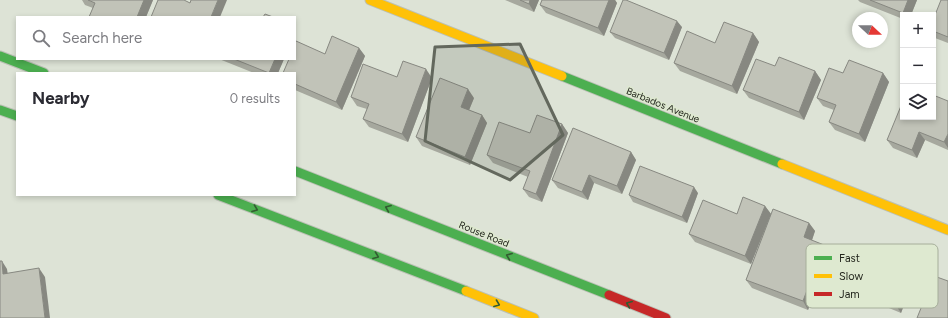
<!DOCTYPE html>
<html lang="en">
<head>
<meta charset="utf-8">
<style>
	body { margin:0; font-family:Figtree,sans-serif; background:#f2f2f3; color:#2b2b33 }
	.controls { position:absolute; right:12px; top:12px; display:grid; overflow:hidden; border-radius:0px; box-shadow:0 2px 6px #0003 }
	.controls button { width:36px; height:36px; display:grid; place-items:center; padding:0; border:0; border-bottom:1px solid #e1e1e2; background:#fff; color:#2b2b33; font:20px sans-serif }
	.compass { position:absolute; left:852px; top:12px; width:36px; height:36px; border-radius:50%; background:#fff; box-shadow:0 2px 6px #0003; rotate:112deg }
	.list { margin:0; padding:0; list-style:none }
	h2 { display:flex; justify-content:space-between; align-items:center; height:52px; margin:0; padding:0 16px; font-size:17px }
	h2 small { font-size:13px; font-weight:400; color:#7c7c81 }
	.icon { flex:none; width:22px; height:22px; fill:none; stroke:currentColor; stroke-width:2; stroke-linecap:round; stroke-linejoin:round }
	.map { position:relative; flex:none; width:948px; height:318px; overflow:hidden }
	.search { position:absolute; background:#fff; box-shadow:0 2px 6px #0003; left:16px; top:16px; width:280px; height:44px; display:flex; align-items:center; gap:10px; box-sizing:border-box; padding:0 14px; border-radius:0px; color:#7c7c81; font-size:15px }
	.panel { position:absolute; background:#fff; box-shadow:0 2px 6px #0003; left:16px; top:72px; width:280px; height:124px; border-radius:0px }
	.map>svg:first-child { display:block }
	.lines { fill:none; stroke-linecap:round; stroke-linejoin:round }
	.fast-casing { stroke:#bbc0b5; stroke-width:11 }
	.slow-casing { stroke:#bbc0b5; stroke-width:11 }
	.jam-casing { stroke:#bbc0b5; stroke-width:11 }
	.fast { stroke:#4caf50; stroke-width:9 }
	.slow { stroke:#ffc107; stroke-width:9 }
	.jam { stroke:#c62828; stroke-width:9 }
	.wall { fill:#a6a89e }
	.shaded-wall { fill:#878881 }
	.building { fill:#c1c3b8; stroke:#878881 }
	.oneway { stroke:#335c31 }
	.marked { fill:#63685d; fill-opacity:0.2; stroke:#63685d; stroke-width:3; stroke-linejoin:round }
	.labels { text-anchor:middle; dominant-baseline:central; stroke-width:3; stroke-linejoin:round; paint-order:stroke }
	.street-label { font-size:10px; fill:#22251c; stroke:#dee9d0 }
	.key { fill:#dee9d0; stroke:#a6ae9a; stroke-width:1 }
	.key-label { font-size:11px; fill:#22251c }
</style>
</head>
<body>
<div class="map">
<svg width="948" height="318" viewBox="0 0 948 318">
	<rect width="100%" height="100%" fill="#dde3d6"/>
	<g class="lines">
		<defs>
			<g id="fast">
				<polyline points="0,56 44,73"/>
				<polyline points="562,76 782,164"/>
				<polyline points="0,110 17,116"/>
				<polyline points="295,171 609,295"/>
				<polyline points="218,195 466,291"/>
			</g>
			<g id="slow">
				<polyline points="370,0 562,76"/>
				<polyline points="782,164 948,230"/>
				<polyline points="466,291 534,318"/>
			</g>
			<polyline id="jam" points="609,295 666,318"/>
		</defs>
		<use href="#fast" class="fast-casing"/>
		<use href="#slow" class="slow-casing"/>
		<use href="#jam" class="jam-casing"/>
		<use href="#fast" class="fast"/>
		<use href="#slow" class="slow"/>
		<use href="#jam" class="jam"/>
	</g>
	<g class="wall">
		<polygon points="82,0 153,0 146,17 89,17 93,8 85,5"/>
		<polygon points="505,0 539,0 534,12"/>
		<polygon points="542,0 615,0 617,3 604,36 546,13 540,5"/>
		<polygon points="858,0 917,0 911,15 903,15 903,19 860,2"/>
		<polygon points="948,0 948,43 935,38 933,35 933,20"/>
		<polygon points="682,27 669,60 615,38 610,32"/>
		<polygon points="753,33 759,42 737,94 680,71 674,63 715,43"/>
		<polygon points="359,48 365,56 342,110 295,90 295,73 325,54"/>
		<polygon points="219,59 284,59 278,73 254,73"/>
		<polygon points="775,66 815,71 821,80 804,120 749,98 743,90"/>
		<polygon points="883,73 889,82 865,142 835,130 829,122 834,110 823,106 817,98"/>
		<polygon points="397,77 432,78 408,142 369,127 363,119 367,109 357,106 351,97"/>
		<polygon points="474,98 469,110 482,115 487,123 470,165 422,146 416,137"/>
		<polygon points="948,101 948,150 925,140 917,158 893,148 887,140"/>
		<polygon points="562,124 568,133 542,202 529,197 523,189 528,177 493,163 487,155 530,133"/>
		<polygon points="631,152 636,160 622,194 594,183 588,200 558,188 552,180"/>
		<polygon points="698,193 687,223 633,202 629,195"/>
		<polygon points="765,206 771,214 809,223 815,231 812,240 830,253 808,310 752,288 746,280 767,224 751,264 695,242 689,234 737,214"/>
		<polygon points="915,276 901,313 843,289 837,281"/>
	</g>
	<g class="shaded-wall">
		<polygon points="144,0 153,0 146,17 137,17"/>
		<polygon points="218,0 227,0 220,17 211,17"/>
		<polygon points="530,0 539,0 534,12 529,4"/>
		<polygon points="609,0 615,0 617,3 604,36 598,28"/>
		<polygon points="908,0 917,0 911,15 904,15 903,13"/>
		<polygon points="677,21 682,27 669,60 664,53"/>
		<polygon points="753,33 759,42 737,94 732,86"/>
		<polygon points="359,48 365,56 342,110 336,102"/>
		<polygon points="275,59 284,59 278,73 269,73"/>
		<polygon points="426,69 432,78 408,142 402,134"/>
		<polygon points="815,71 821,80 804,120 799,112"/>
		<polygon points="883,73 889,82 865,142 859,134"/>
		<polygon points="468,89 474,98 467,115 461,107"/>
		<polygon points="482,115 487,123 470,165 465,157"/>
		<polygon points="562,124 568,133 542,202 536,194"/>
		<polygon points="919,132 925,140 917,158 912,150"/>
		<polygon points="948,134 948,148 944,142"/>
		<polygon points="631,152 636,160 622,194 617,186"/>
		<polygon points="589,175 594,183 588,200 582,192"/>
		<polygon points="694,187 698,193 687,223 682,217"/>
		<polygon points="765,206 771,214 751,264 745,256"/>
		<polygon points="809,223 815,231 810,246 804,237"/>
		<polygon points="824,245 830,253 808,310 803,301"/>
		<polygon points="2,261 7,269 9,282 3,274"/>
		<polygon points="39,268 45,277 50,318 45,318"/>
		<polygon points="910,268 915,276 901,313 895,304"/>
	</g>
	<g class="building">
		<polygon points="88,0 144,0 137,17 89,17 95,3"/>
		<polygon points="158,0 184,0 190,3 191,0 218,0 211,17 151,17"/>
		<polygon points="520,0 530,0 529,4"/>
		<polygon points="542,0 609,0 598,28 540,5"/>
		<polygon points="623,0 626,0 677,21 664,53 610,32"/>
		<polygon points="870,0 908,0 903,13"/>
		<polygon points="941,0 948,0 948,37 933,31 933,20"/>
		<polygon points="265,14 273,17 263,17"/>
		<polygon points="724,22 753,33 732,86 674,63 687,31 715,43"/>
		<polygon points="332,36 359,48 336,102 295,84 295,73 283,73 289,59 295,59 295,44 296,41 325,54"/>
		<polygon points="779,57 815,71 799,112 743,90 756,59 775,66"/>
		<polygon points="234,59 275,59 269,73"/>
		<polygon points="849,60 883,73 859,134 829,122 836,105 817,98 829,68 843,73"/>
		<polygon points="403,61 426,69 402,134 363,119 369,104 351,97 363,64 397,77"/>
		<polygon points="440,78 468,89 461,107 482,115 465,157 416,137"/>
		<polygon points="933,95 948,101 948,134 944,142 919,132 912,150 887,140 903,101 903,117 933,117"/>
		<polygon points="537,115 562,124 536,194 523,189 530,171 487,155 499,122 530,133"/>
		<polygon points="573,128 631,152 617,186 589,175 582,192 552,180"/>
		<polygon points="640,166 694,187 682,217 629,195"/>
		<polygon points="743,197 765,206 745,256 689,234 703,200 737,214"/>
		<polygon points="773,209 809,223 804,237 824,245 803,301 746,280"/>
		<polygon points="0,261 2,261 3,274 39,268 45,318 0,318"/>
		<polygon points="934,276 948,281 948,318 917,318"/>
	</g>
	<defs><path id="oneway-chevron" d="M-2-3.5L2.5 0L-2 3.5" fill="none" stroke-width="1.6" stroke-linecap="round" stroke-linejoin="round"/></defs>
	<g class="oneway">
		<use href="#oneway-chevron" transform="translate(388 208) rotate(-158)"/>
		<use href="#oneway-chevron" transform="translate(255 209) rotate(21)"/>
		<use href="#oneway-chevron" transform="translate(376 256) rotate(21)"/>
		<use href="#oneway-chevron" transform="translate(509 256) rotate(-158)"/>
		<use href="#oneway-chevron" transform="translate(497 304) rotate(21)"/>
		<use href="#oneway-chevron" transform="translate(629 304) rotate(-158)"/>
	</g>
	<path class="marked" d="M520 44 563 135 510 180 425 141 435 47Z"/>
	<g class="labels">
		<g class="street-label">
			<text transform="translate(663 105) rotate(22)">Barbados Avenue</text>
			<text transform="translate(484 234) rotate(22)">Rouse Road</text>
		</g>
	</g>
	<rect x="806" y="244" width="132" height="64" rx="6" class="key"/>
	<rect x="814" y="256" width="18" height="4" fill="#4caf50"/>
	<rect x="814" y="274" width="18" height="4" fill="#ffc107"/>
	<rect x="814" y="292" width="18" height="4" fill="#c62828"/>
	<g class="key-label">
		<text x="839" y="262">Fast</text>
		<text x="839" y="280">Slow</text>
		<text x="839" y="298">Jam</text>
	</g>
</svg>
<div class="controls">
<button>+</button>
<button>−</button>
<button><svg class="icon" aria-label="layers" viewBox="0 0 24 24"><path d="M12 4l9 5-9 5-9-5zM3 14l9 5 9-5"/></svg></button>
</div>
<svg class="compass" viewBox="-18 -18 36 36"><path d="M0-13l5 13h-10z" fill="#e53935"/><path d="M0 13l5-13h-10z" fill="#7c7c81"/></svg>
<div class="search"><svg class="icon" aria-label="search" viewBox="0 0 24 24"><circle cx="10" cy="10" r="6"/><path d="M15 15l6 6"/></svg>Search here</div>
<section class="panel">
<h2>Nearby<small>0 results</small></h2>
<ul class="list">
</ul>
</section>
</div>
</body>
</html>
